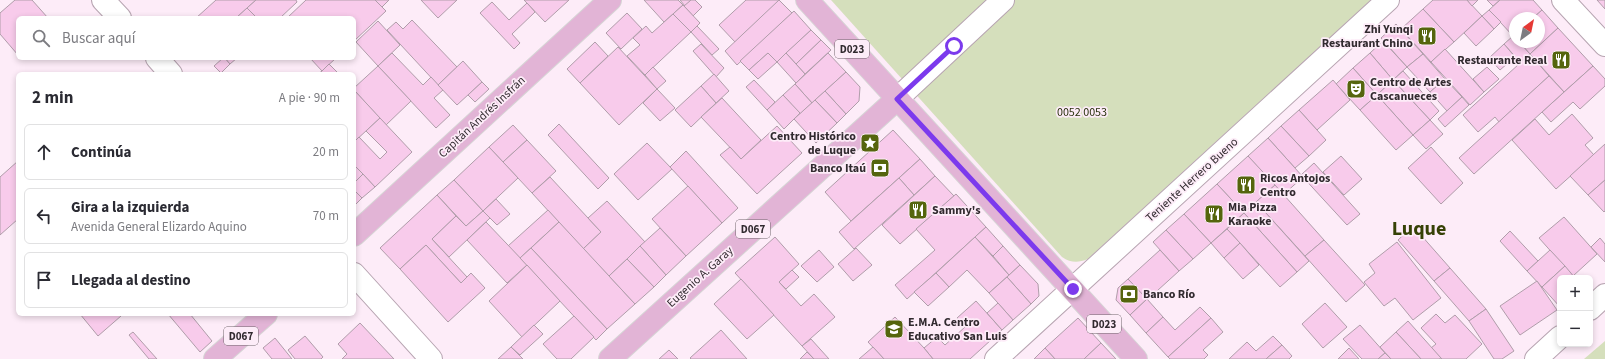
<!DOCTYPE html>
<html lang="es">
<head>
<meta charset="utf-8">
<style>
	body { margin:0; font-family:"Source Sans 3",sans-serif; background:#f2f2f3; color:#2b2b33 }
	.controls { position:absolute; right:12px; bottom:12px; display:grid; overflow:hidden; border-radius:6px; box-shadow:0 2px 6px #0003 }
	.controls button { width:36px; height:36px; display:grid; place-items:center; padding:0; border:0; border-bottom:1px solid #e1e1e2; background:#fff; color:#2b2b33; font:20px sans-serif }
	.compass { position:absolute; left:1509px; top:12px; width:36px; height:36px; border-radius:50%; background:#fff; box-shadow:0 2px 6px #0003; rotate:33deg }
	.stop { position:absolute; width:12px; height:12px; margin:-9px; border:3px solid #7c3aed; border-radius:50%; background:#fff }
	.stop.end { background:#7c3aed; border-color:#fff; box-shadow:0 1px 4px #0008 }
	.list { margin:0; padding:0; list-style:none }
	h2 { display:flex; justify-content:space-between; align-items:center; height:52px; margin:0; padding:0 16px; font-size:17px }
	h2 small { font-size:13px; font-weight:400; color:#7c7c81 }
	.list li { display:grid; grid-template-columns:26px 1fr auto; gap:12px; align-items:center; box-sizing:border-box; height:56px; margin:0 8px 8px; padding:0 8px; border:1px solid #e1e1e2; border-radius:6px }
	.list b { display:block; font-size:15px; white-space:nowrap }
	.list p { margin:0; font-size:13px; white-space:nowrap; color:#7c7c81 }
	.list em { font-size:13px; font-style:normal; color:#7c7c81 }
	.icon { flex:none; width:22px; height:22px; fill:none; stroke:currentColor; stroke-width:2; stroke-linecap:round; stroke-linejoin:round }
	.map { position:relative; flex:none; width:1605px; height:359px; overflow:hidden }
	.search { position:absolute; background:#fff; box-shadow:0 2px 6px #0003; left:16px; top:16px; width:340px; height:44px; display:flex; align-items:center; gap:10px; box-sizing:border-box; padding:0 14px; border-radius:6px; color:#7c7c81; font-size:15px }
	.panel { position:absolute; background:#fff; box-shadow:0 2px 6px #0003; left:16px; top:72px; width:340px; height:244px; border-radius:6px }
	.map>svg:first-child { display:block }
	.green { fill:#d5dfbc }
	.building { fill:#f8cbeb; stroke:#b09daa }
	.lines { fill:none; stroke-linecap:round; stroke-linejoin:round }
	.street-casing { stroke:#b7a4b1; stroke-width:24 }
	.primary-casing { stroke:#d6d4d5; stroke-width:24 }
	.street { stroke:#fff; stroke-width:22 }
	.primary { stroke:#e2b4d6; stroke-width:22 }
	.route { stroke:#7c3aed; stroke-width:5 }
	.labels { text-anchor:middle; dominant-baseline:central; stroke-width:3.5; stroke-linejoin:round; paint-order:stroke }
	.shield { fill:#fdecf8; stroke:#6e646b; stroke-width:1 }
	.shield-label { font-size:11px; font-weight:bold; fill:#312a2f }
	.poi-label { font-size:12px; font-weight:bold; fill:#312a2f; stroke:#fdecf8; text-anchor:start }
	.park-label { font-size:12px; fill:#29310c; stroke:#fdecf8 }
	.street-label { font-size:12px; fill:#312a2f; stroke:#fdecf8 }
	.town-label { font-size:20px; font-weight:bold; fill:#364106; stroke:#fdecf8 }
</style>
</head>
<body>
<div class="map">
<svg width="1605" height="359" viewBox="0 0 1605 359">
	<rect width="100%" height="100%" fill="#fdecf8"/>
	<g class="green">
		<path d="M831 0H1371L1088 259C1078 263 1071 263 1062 257Z"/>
		<polygon points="1605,341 1605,359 1584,359"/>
	</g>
	<g class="building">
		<polygon points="15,0 32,0 48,18 18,18 18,55 0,34 0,13"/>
		<polygon points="216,0 256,0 236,18 196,18"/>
		<polygon points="256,0 296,0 297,2 280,18 257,18 247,8"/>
		<polygon points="306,0 375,0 386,11 354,41 354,18 287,18"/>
		<polygon points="375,0 389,0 382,7"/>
		<polygon points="421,0 457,0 438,18"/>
		<polygon points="524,0 569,0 545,22"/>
		<polygon points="644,0 678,0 683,5 664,22"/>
		<polygon points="680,0 691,0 685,6"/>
		<polygon points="691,0 695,0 702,7 693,16 684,6"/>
		<polygon points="746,0 780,0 735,42 719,25"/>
		<polygon points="779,0 792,13 737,65 725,51"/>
		<polygon points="1433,0 1467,0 1482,16 1454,42 1423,9"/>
		<polygon points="1467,0 1478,0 1472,6"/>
		<polygon points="1487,0 1500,0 1493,6"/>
		<polygon points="1500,0 1533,0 1542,10 1533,18 1515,18 1515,34 1513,36 1489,10"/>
		<polygon points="1597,0 1605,0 1605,9"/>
		<polygon points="492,2 509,20 527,3 535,12 512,34 520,43 514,49 480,13"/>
		<polygon points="683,5 700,23 691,32 673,14"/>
		<polygon points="247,8 257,18 236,18"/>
		<polygon points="1423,9 1454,42 1431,62 1401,29"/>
		<polygon points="1489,10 1501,22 1494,29 1482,16"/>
		<polygon points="1542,10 1558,28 1530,54 1519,42 1539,42 1539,18 1533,18"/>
		<polygon points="794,11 811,30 777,62 768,53 749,70 740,61"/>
		<polygon points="627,13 642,29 621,49 606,33"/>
		<polygon points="673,14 691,32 645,75 627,56 640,45 633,38 646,26 652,33"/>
		<polygon points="1482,16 1494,29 1476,46 1464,33"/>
		<polygon points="412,20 457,67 438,85 387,30 396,22 403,29"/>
		<polygon points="378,21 400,45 378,66 356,42"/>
		<polygon points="1396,24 1423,54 1407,67 1381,38"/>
		<polygon points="697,26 719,49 712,55 691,32"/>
		<polygon points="1558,28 1593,66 1564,92 1530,54"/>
		<polygon points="811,30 821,40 796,64 786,53"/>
		<polygon points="1513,36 1515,38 1515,42 1519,42 1530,54 1520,62 1504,44"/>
		<polygon points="821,40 831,50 805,74 796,64"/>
		<polygon points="1383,41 1407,67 1393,80 1370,53"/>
		<polygon points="595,42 608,56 580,83 567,69"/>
		<polygon points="701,44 724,68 716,77 693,51"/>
		<polygon points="1504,44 1515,57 1500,70 1489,58"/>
		<polygon points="618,47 657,89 619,125 580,83"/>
		<polygon points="1445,49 1484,92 1470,105 1431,62"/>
		<polygon points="392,53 423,85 431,77 443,90 434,98 450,115 436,128 378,66"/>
		<polygon points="768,53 777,62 758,79 749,70"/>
		<polygon points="786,53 805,74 796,83 777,62"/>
		<polygon points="828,53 846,72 812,103 795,84"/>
		<polygon points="1370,53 1393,80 1377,95 1353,68"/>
		<polygon points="1423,54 1445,79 1430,92 1407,67"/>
		<polygon points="1530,54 1549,76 1499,122 1495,117 1478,132 1463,115"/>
		<polygon points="223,58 225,58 230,64 221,73 214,66"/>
		<polygon points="225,58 237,58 230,64"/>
		<polygon points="310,58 336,58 322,71"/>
		<polygon points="463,61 482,82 457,105 438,85"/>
		<polygon points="329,64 339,74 318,74 322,71"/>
		<polygon points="378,66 411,101 386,125 354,90 354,88"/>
		<polygon points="1593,66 1605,79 1605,86 1580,109 1573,102 1551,122 1542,112"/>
		<polygon points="653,67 666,81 657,89 645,75"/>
		<polygon points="1487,67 1499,79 1484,92 1473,79"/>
		<polygon points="1353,68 1377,95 1360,110 1336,84"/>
		<polygon points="1403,71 1439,111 1430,120 1393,80"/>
		<polygon points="846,72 860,87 859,101 846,114 825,91"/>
		<polygon points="714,74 729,91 716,103 701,86"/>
		<polygon points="1549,76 1564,92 1474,174 1459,158"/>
		<polygon points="1445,79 1462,97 1447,111 1430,92"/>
		<polygon points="754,80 775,102 767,110 746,87"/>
		<polygon points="1333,80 1350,100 1317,130 1299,110"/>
		<polygon points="1393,80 1430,120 1413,135 1377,95"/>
		<polygon points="482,82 489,89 475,102 468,95"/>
		<polygon points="795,84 812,103 800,114 783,95"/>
		<polygon points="701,86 716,103 691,127 675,110"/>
		<polygon points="657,89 675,108 660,121 643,103"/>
		<polygon points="354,90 380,118 354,142"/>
		<polygon points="825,91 846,114 837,123 815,100"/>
		<polygon points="783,95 800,113 784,129 767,110"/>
		<polygon points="1377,95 1413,135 1396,150 1360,110"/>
		<polygon points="1462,97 1469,105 1445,127 1438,119"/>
		<polygon points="722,98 761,140 741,159 701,117"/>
		<polygon points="815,100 837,123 816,143 794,119"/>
		<polygon points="1299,110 1326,140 1309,156 1281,126"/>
		<polygon points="1572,114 1593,138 1585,145 1594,155 1556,189 1512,140 1535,119 1549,135"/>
		<polygon points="380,118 412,152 375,187 354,165 354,142 359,137 380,159 387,152 366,131"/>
		<polygon points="1430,120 1443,134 1426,149 1413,135"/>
		<polygon points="559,124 609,178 598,189 548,135"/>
		<polygon points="513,125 527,140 503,162 489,147"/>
		<polygon points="777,126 802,153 757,194 720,155 730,147 741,159"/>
		<polygon points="1281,126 1309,156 1295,168 1268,138"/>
		<polygon points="893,130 920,159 851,221 825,192"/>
		<polygon points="1268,138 1303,177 1283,195 1248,156"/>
		<polygon points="527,140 556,171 532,193 503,162"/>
		<polygon points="647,143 672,169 638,200 614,174"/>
		<polygon points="1605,144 1605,180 1588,195 1570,176"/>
		<polygon points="489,147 518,178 483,211 454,180"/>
		<polygon points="1431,147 1463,183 1441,204 1408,168"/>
		<polygon points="686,151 738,208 722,223 670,167"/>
		<polygon points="1248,156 1275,185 1244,213 1217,184"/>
		<polygon points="1341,156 1362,179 1344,195 1323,172"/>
		<polygon points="920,159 935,176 914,195 899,178"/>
		<polygon points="18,161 18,219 0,235 0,177"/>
		<polygon points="1314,163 1360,214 1347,225 1301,175"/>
		<polygon points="354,165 363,174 354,183"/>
		<polygon points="363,174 375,187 362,198 354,190 354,183"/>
		<polygon points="935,176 954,196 900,244 882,225"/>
		<polygon points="550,177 601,232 583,249 532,193"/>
		<polygon points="899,178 914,195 854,249 839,232"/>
		<polygon points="454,180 483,211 466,226 437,195"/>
		<polygon points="1605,180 1605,211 1604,212 1588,195"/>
		<polygon points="1217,184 1244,213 1211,243 1184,214"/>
		<polygon points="1275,185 1324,240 1305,256 1256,202"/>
		<polygon points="688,186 722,223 686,256 652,219"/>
		<polygon points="354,190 362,198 354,206"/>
		<polygon points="956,194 986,227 907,299 895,285 935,250 916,229"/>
		<polygon points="437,195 456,216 432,239 467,277 461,283 426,245 400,269 380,248"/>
		<polygon points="496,199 510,214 497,225 483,211"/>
		<polygon points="607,201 645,242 609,276 583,249 601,232 588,218"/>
		<polygon points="1256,202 1309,261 1297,272 1244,213"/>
		<polygon points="548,210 559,222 520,258 508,246"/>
		<polygon points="483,211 490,218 449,257 432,239 456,216 466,226"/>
		<polygon points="1244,213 1297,272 1280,287 1227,229"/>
		<polygon points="1184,214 1211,243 1193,259 1166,230"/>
		<polygon points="1564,217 1597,254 1573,276 1539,238"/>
		<polygon points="486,222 527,265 507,283 467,240"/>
		<polygon points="559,222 635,304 607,329 531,248"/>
		<polygon points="1413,226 1450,268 1434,281 1398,240"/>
		<polygon points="986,227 1003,246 993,256 975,237"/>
		<polygon points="660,228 686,256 666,275 640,246"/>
		<polygon points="1227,229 1240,243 1224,258 1211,243"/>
		<polygon points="1166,230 1193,259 1179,271 1153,242"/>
		<polygon points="1510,231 1538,261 1527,271 1500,241"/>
		<polygon points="775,237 799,264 779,282 801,306 814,294 835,317 802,346 735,273"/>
		<polygon points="975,237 1009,275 989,293 967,270 949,287 936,273"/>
		<polygon points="1600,238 1605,244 1605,262 1591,247"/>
		<polygon points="1324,240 1365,285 1346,302 1305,256"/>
		<polygon points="1397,242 1441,298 1413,320 1395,298 1384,306 1364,282 1375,273 1369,264"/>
		<polygon points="1240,243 1259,265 1243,279 1224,258"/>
		<polygon points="426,245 461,283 471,273 485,288 448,322 400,269"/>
		<polygon points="640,246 666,275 654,287 627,259"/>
		<polygon points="1003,246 1020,265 1009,275 993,256"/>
		<polygon points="531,248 607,329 596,340 520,258"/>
		<polygon points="856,248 872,265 853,281 838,264"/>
		<polygon points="819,250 834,267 817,282 801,266"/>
		<polygon points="1160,250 1179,271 1147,300 1128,279"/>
		<polygon points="1550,250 1565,266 1542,287 1527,271"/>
		<polygon points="627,259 654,287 635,304 609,276"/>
		<polygon points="527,265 560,301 522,337 489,301"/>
		<polygon points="1020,265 1038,284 1039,296 1031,304 1007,277"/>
		<polygon points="1565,266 1575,278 1560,278 1560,307 1542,287"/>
		<polygon points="1450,268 1486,309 1469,321 1434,281"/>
		<polygon points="792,270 799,277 786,289 779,282"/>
		<polygon points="936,273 949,287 928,306 914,292"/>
		<polygon points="1007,277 1031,304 1013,320 989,293"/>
		<polygon points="741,279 774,315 747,339 714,304"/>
		<polygon points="1128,279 1147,299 1130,315 1116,300 1118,288"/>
		<polygon points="1537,281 1557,310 1520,335 1500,306"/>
		<polygon points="1147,299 1163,317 1146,333 1130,315"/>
		<polygon points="976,301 1002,330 970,359 933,359 924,348 937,337 945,345 965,327 957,318"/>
		<polygon points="998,303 1013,320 1002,330 987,313"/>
		<polygon points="1325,303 1347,327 1323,348 1302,324"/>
		<polygon points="1200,307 1211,318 1168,357 1146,333 1163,317 1175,330"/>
		<polygon points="1486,309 1514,351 1502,359 1494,359 1469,321"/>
		<polygon points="80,314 120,314 121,316 98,336"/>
		<polygon points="168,314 190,314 212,341 200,352"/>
		<polygon points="1436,314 1445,323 1455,315 1482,344 1466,359 1442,359 1431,348 1436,344 1421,328"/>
		<polygon points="574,316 594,337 571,359 557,359 543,344"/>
		<polygon points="895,317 924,348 933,359 884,359 868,342"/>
		<polygon points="1078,318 1101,343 1084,359 1055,359 1045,348"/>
		<polygon points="1211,318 1223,332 1203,350 1208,355 1204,359 1170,359 1168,357"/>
		<polygon points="1408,321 1441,358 1439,359 1421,359 1396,332"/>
		<polygon points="360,323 394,359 342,359 347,354 338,344"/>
		<polygon points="534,325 543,334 520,355 511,347"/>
		<polygon points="1360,325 1385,353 1378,359 1362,359 1343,339"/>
		<polygon points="721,330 747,359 691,359 690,358"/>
		<polygon points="133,332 157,359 149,359 129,335"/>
		<polygon points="1396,332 1421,359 1391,359 1380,347"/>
		<polygon points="305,336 323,357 321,359 295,359 288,350"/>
		<polygon points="1273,336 1282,345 1266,359 1229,359 1247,342 1256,351"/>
		<polygon points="275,338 292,359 272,359 263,348"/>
		<polygon points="811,339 829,359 814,359 802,346"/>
		<polygon points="1101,343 1116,359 1084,359"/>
		<polygon points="1282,345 1292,356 1289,359 1266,359"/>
		<polygon points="511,347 523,359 498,359"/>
		<polygon points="873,347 884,359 859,359"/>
		<polygon points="1045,348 1055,359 1034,359"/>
		<polygon points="1349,348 1359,359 1338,359"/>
		<polygon points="669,350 678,359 659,359"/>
		<polygon points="807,352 814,359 800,359"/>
		<polygon points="1385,353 1391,359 1378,359"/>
	</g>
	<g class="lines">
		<defs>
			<g id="street">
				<polyline points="103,0 120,18"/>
				<polyline points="1563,0 1605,45"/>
				<polyline points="157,58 171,74"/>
				<polyline points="897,99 1003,0"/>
				<polyline points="354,274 431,359"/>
				<polyline points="1590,309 1605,295"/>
				<polyline points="996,359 1388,0"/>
				<polyline points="1536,359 1560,337"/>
			</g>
			<g id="primary">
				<polyline points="807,0 1136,359"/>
				<polyline points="354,235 610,0"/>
				<polyline points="215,359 266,314"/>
				<polyline points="610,359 897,99"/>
			</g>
		</defs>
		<use href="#street" class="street-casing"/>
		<use href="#primary" class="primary-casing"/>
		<use href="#street" class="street"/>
		<use href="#primary" class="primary"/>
	</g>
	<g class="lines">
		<polyline class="route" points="954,46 897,99 1073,289"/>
	</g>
	<defs>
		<symbol id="restaurant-square" viewBox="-11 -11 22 22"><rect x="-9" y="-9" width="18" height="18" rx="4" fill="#55650d" stroke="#fdecf8"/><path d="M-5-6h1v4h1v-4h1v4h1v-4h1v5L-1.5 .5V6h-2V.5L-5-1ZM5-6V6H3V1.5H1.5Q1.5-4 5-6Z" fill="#fff"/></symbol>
		<symbol id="theatre-square" viewBox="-11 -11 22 22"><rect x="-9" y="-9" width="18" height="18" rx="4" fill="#55650d" stroke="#fdecf8"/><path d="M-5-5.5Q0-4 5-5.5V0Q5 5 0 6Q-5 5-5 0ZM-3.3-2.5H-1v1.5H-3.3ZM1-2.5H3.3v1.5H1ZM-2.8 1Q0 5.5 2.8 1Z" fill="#fff"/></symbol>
		<symbol id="sight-square" viewBox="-11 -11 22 22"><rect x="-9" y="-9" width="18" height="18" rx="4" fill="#55650d" stroke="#fdecf8"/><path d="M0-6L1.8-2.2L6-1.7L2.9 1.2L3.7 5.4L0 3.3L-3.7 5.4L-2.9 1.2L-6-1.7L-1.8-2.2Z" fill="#fff"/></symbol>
		<symbol id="bank-square" viewBox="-11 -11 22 22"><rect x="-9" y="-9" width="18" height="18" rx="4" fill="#55650d" stroke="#fdecf8"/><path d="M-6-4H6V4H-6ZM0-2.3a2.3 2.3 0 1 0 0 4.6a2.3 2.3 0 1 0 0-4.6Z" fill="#fff"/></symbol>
		<symbol id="school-square" viewBox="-11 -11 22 22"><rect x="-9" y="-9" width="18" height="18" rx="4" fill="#55650d" stroke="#fdecf8"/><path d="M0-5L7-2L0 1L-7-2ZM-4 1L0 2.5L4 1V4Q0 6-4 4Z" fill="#fff"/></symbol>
	</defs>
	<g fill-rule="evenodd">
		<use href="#restaurant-square" x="1416" y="25" width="22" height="22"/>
		<use href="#restaurant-square" x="1550" y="49" width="22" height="22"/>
		<use href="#theatre-square" x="1345" y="78" width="22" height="22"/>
		<use href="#sight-square" x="859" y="132" width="22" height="22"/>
		<use href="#bank-square" x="869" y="157" width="22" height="22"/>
		<use href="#restaurant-square" x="1235" y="174" width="22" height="22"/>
		<use href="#restaurant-square" x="907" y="199" width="22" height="22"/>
		<use href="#restaurant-square" x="1203" y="203" width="22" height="22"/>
		<use href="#bank-square" x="1118" y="283" width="22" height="22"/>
		<use href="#school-square" x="883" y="318" width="22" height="22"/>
	</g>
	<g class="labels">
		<g class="shield">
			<rect x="835" y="40" width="34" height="18" rx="3"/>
			<rect x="736" y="220" width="34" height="18" rx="3"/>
			<rect x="1087" y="315" width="34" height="18" rx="3"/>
			<rect x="224" y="327" width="34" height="18" rx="3"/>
		</g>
		<g class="shield-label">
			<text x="852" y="49">D023</text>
			<text x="753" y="229">D067</text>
			<text x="1104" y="324">D023</text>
			<text x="241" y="336">D067</text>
		</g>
		<g class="poi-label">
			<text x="1413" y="29" text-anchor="end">Zhi Yunqi<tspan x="1413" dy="14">Restaurant Chino</tspan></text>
			<text x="1547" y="60" text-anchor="end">Restaurante Real</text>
			<text x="1370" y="82">Centro de Artes<tspan x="1370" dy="14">Cascanueces</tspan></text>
			<text x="856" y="136" text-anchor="end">Centro Histórico<tspan x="856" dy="14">de Luque</tspan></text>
			<text x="866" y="168" text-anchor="end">Banco Itaú</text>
			<text x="1260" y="178">Ricos Antojos<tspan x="1260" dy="14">Centro</tspan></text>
			<text x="1228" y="207">Mia Pizza<tspan x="1228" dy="14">Karaoke</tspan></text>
			<text x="932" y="210">Sammy's</text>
			<text x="1143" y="294">Banco Río</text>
			<text x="908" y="322">E.M.A. Centro<tspan x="908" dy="14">Educativo San Luis</tspan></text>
		</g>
		<g class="park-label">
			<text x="1082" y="112">0052 0053</text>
		</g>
		<g class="street-label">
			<text transform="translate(482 117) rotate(-43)">Capitán Andrés Insfrán</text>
			<text transform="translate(1192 180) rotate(-42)">Teniente Herrero Bueno</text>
			<text transform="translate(700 277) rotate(-42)">Eugenio A. Garay</text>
		</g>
		<g class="town-label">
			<text x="1419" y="229">Luque</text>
		</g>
	</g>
</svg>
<div class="controls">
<button>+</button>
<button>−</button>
</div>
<svg class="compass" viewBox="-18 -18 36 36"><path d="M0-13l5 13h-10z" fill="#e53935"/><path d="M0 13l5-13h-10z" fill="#7c7c81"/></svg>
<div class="stop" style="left:954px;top:46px"></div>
<div class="stop end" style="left:1073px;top:289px"></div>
<div class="search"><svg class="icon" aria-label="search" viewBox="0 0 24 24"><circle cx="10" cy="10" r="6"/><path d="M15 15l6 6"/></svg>Buscar aquí</div>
<section class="panel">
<h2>2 min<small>A pie · 90 m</small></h2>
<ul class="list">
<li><svg class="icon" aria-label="ahead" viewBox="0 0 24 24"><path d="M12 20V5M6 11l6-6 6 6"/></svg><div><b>Continúa</b></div><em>20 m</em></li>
<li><svg class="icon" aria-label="left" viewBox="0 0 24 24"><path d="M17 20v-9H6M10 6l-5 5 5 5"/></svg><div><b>Gira a la izquierda</b><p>Avenida General Elizardo Aquino</p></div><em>70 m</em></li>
<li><svg class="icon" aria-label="arrive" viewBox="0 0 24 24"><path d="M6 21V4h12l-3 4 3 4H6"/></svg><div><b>Llegada al destino</b></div></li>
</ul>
</section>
</div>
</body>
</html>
